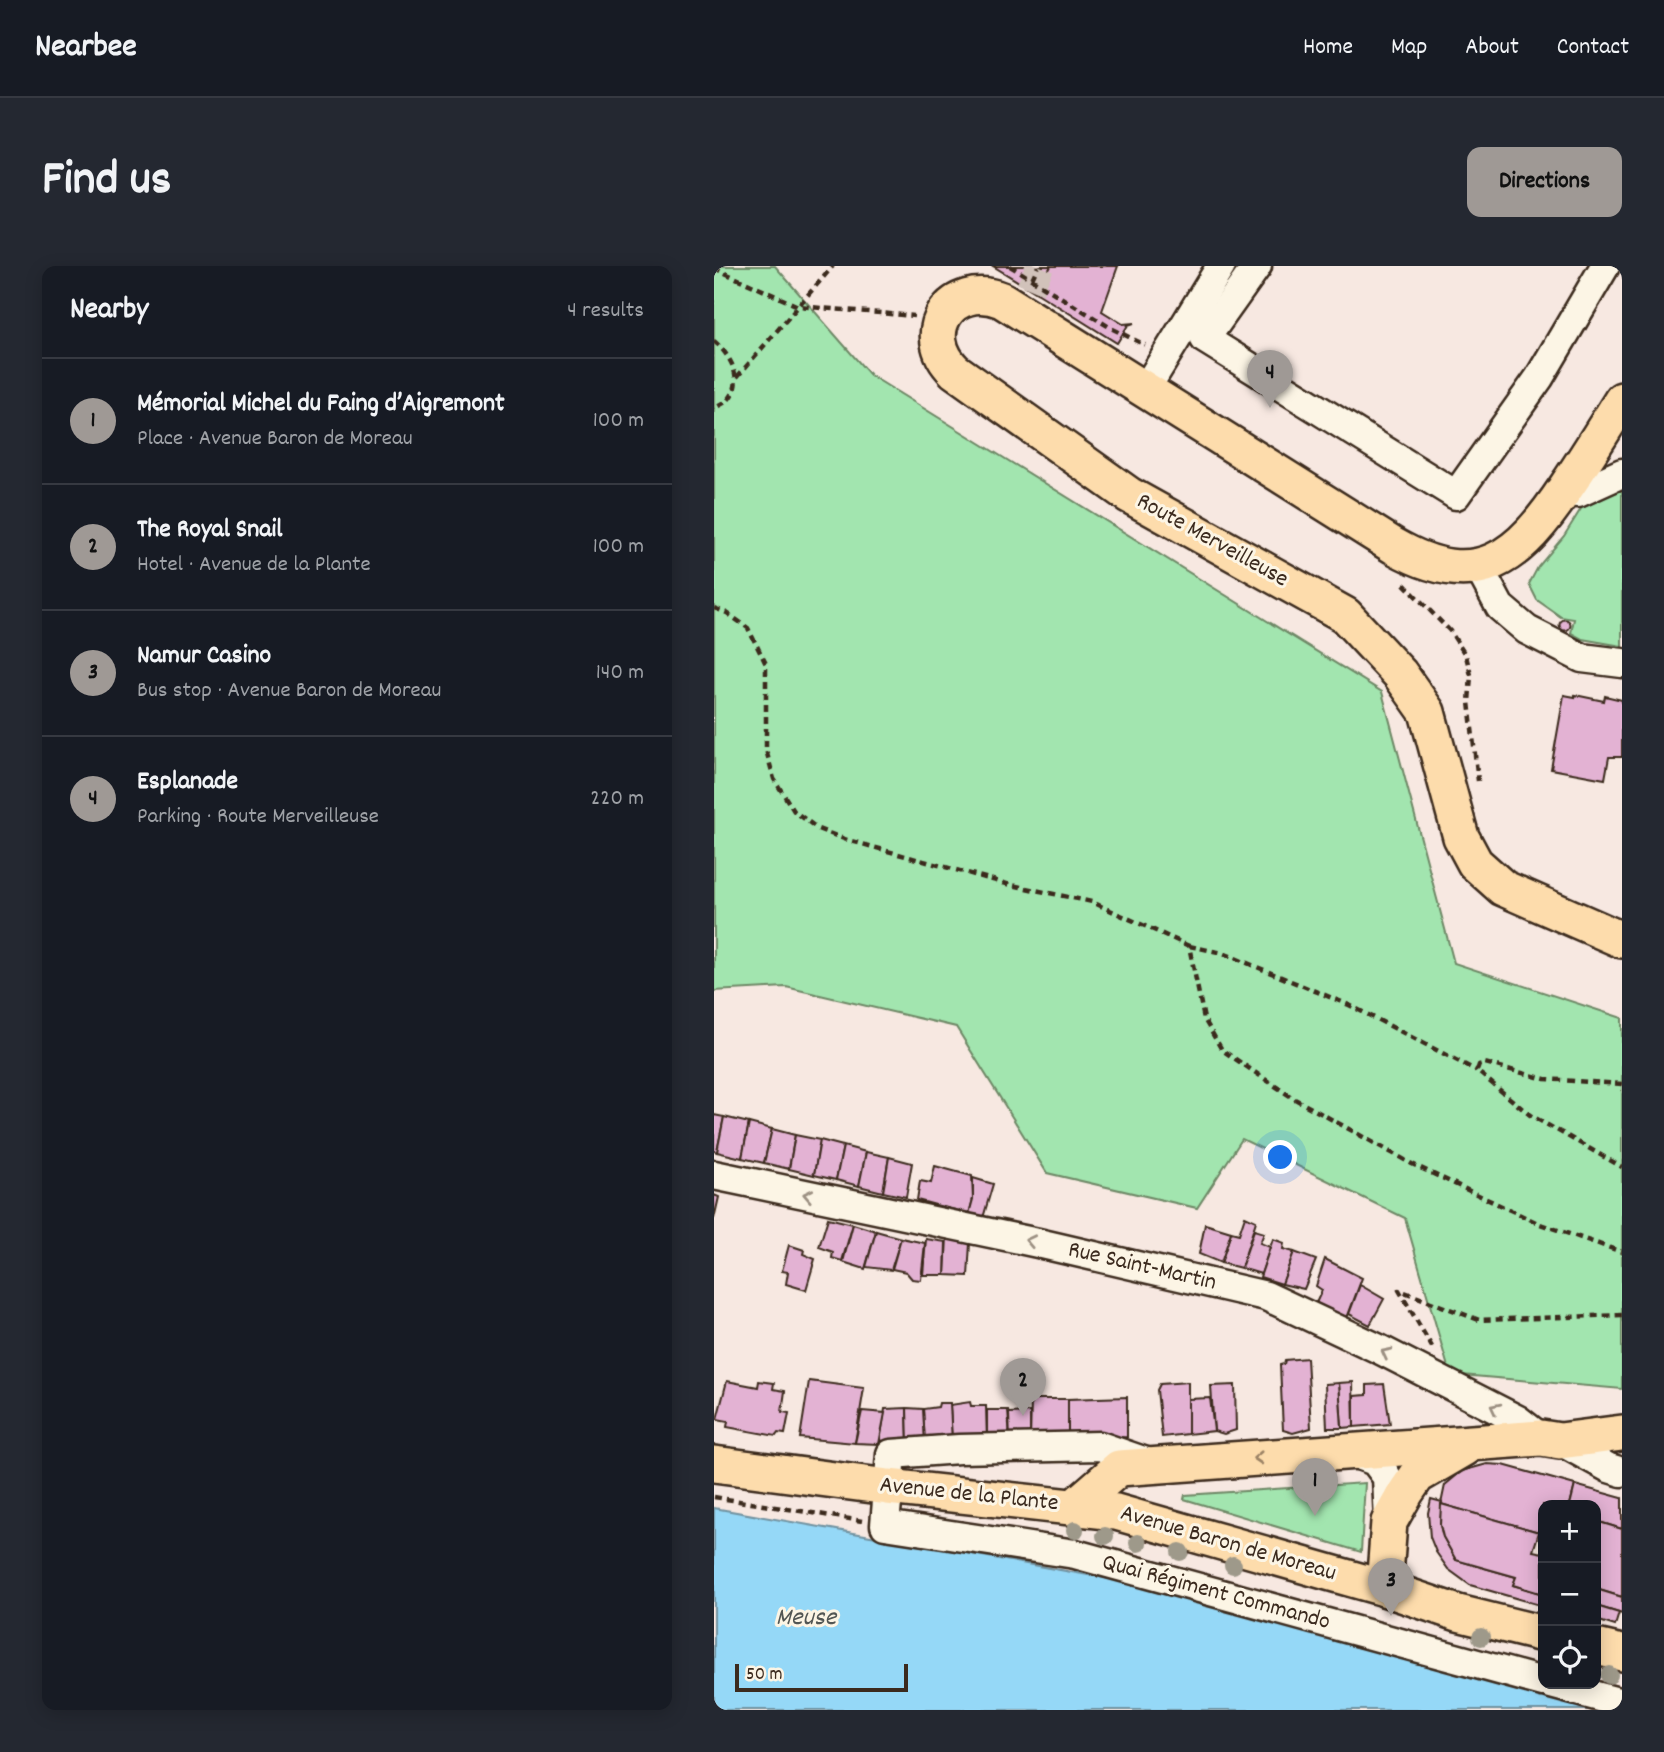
<!DOCTYPE html>
<html lang="en">
<head>
<meta charset="utf-8">
<style>
	body { margin:0; font-family:Dekko,sans-serif; background:#242831; color:#f1f3f6 }
	.controls { position:absolute; right:21px; bottom:21px; display:grid; overflow:hidden; border-radius:14px; box-shadow:0 4px 18px #0003 }
	.controls button { width:63px; height:63px; display:grid; place-items:center; padding:0; border:0; border-bottom:2px solid #363941; background:#171b24; color:#f1f3f6; font:35px sans-serif }
	.scale { position:absolute; left:21px; bottom:18px; width:173px; box-sizing:border-box; padding-left:7px; border:4px solid #3b2a1e; border-top:0; font-size:19px; line-height:24px; white-space:nowrap; color:#3b2a1e; -webkit-text-stroke:5px #fcf5e5; paint-order:stroke }
	.you { position:absolute; left:567px; top:892px; width:24px; height:24px; margin:-18px; border:5px solid #fff; border-radius:50%; background:#1a73e8; box-shadow:0 0 0 10px #1a73e833 }
	.badge { display:grid; place-items:center; width:46px; height:46px; border-radius:50%; background:#9f9995; color:#111; font-size:23px; font-weight:700 }
	.pin { position:absolute; translate:-50% -58px; filter:drop-shadow(0 2px 4px #0008) }
	.pin::after { content:''; position:absolute; top:37px; width:24px; height:21px; background:inherit; clip-path:polygon(0 0,100% 0,50% 100%) }
	.list { margin:0; padding:0; list-style:none }
	h2 { display:flex; justify-content:space-between; align-items:center; height:91px; margin:0; padding:0 28px; font-size:30px }
	h2 small { font-size:23px; font-weight:400; color:#9ea1a6 }
	.list li { display:grid; grid-template-columns:46px 1fr auto; gap:21px; align-items:center; box-sizing:border-box; height:126px; padding:0 28px; border-top:2px solid #363941 }
	.list b { display:block; font-size:26px; white-space:nowrap }
	.list p { margin:0; font-size:23px; white-space:nowrap; color:#9ea1a6 }
	.list em { font-size:23px; font-style:normal; color:#9ea1a6 }
	.icon { flex:none; width:38px; height:38px; fill:none; stroke:currentColor; stroke-width:2; stroke-linecap:round; stroke-linejoin:round }
	.map { position:relative; flex:none; width:908px; height:1444px; overflow:hidden; border-radius:14px }
	header { display:flex; align-items:center; gap:42px; box-sizing:border-box; height:98px; padding:0 35px; background:#171b24; border-bottom:2px solid #363941 }
	header strong { font-size:33px }
	nav { display:flex; gap:38px; margin-inline-start:auto; font-size:24px }
	.intro { display:flex; align-items:center; justify-content:space-between; box-sizing:border-box; height:168px; padding:0 42px }
	h1 { margin:0; font-size:49px }
	.button { padding:18px 32px; border-radius:14px; background:#9f9995; color:#111; font-size:24px; font-weight:700 }
	main { display:flex; gap:42px; padding:0 42px }
	aside { flex:1; background:#171b24; border-radius:14px; box-shadow:0 4px 18px #0003 }
	.map>svg:first-child { display:block }
	.green { fill:#a2e5af; stroke:#6e8866; stroke-width:2 }
	.water { fill:#95d8f7; stroke:#7192a0; stroke-width:2 }
	.building { fill:#e3b2d3; stroke:#3b2a1e; stroke-width:2 }
	.lines { fill:none; stroke-linecap:round; stroke-linejoin:round }
	.minor-tunnel { stroke:#d1c2ba; stroke-width:28; stroke-dasharray:28 14; stroke-linecap:butt }
	.minor-casing { stroke:#3b2a1e; stroke-width:33 }
	.major-casing { stroke:#3b2a1e; stroke-width:40 }
	.path { stroke:#3b2a1e; stroke-width:4.5; stroke-dasharray:7 5; stroke-linecap:butt }
	.minor { stroke:#fcf5e5; stroke-width:28 }
	.major { stroke:#fddcac; stroke-width:35 }
	.tree { fill:#9e998a }
	.oneway { stroke:#9c9082 }
	.oneway2 { stroke:#9c8365 }
	.labels { text-anchor:middle; dominant-baseline:central; stroke-width:6; stroke-linejoin:round; paint-order:stroke }
	.street-label { font-size:24px; fill:#3b2a1e; stroke:#fcf5e5 }
	.water-label { font-size:26px; font-style:italic; fill:#525654; stroke:#fcf5e5 }
</style>
</head>
<body>
<header>
<strong>Nearbee</strong>
<nav><a>Home</a><a>Map</a><a>About</a><a>Contact</a></nav>
</header>
<div class="intro"><h1>Find us</h1><a class="button">Directions</a></div>
<main>
<aside>
<h2>Nearby<small>4 results</small></h2>
<ul class="list">
<li><span class="badge">1</span><div><b>Mémorial Michel du Faing d’Aigremont</b><p>Place · Avenue Baron de Moreau</p></div><em>100 m</em></li>
<li><span class="badge">2</span><div><b>The Royal Snail</b><p>Hotel · Avenue de la Plante</p></div><em>100 m</em></li>
<li><span class="badge">3</span><div><b>Namur Casino</b><p>Bus stop · Avenue Baron de Moreau</p></div><em>140 m</em></li>
<li><span class="badge">4</span><div><b>Esplanade</b><p>Parking · Route Merveilleuse</p></div><em>220 m</em></li>
</ul>
</aside>
<div class="map">
<svg width="908" height="1444" viewBox="0 0 908 1444">
	<rect width="100%" height="100%" fill="#f7e8e1"/>
	<filter id="ink" filterUnits="userSpaceOnUse"><feTurbulence type="fractalNoise" baseFrequency=".0143" numOctaves="2"/><feDisplacementMap in="SourceGraphic" scale="14" xChannelSelector="R" yChannelSelector="G"/><feConvolveMatrix kernelMatrix="1 2 1 2 8 2 1 2 1" color-interpolation-filters="sRGB"/></filter>
	<g filter="url(#ink)">
		<g class="green">
			<polygon points="0,0 61,0 156,109 668,426 740,697 908,752 908,1123 736,1108 691,952 528,873 483,942 333,907 242,761 72,721 0,725"/>
			<polygon points="908,215 908,380 868,373 857,367 860,353 847,351 823,334 815,318 824,301 850,270 870,238"/>
			<polygon points="651,1217 647,1286 470,1233 471,1229"/>
		</g>
		<polygon class="water" points="0,1242 447,1322 893,1444 0,1444"/>
		<g class="building">
			<polygon points="279,0 337,0 323,27"/>
			<polygon points="337,0 404,0 388,45 409,58 420,57 414,59 403,77 323,27"/>
			<circle cx="851" cy="359" r="5.5"/>
			<polygon points="850,429 861,431 861,429 890,435 891,430 908,434 908,491 895,491 891,513 837,503"/>
			<polygon points="0,849 10,851 3,886 0,885"/>
			<polygon points="10,851 35,857 28,892 3,886"/>
			<polygon points="35,857 58,863 50,897 28,892"/>
			<polygon points="58,863 81,869 75,903 50,897"/>
			<polygon points="81,869 106,874 100,909 75,903"/>
			<polygon points="106,874 129,880 122,914 100,909"/>
			<polygon points="129,880 152,886 145,920 122,914"/>
			<polygon points="152,886 175,891 169,926 145,920"/>
			<polygon points="175,891 198,897 192,931 169,926"/>
			<polygon points="221,900 258,910 259,933 255,948 203,934 206,915 217,917"/>
			<polygon points="259,912 279,918 269,952 255,948 259,933"/>
			<polygon points="0,929 5,931 0,953"/>
			<polygon points="531,950 542,955 527,1002 507,997 517,966 525,968"/>
			<polygon points="114,952 139,958 128,995 118,992 119,986 105,981"/>
			<polygon points="139,958 162,965 151,1003 129,996"/>
			<polygon points="491,958 517,966 507,997 485,988"/>
			<polygon points="540,964 550,967 546,977 556,981 547,1008 527,1002"/>
			<polygon points="162,965 187,972 177,1004 152,1001"/>
			<polygon points="233,971 256,977 254,1010 231,1009"/>
			<polygon points="187,972 211,977 207,1014 198,1013 192,1006 178,1003"/>
			<polygon points="212,973 232,976 231,1009 209,1009"/>
			<polygon points="559,973 570,977 569,983 580,986 568,1018 546,1011"/>
			<polygon points="75,979 90,984 89,988 101,993 92,1024 72,1018 74,1006 68,1005"/>
			<polygon points="580,986 602,994 590,1023 568,1018"/>
			<polygon points="611,993 648,1012 633,1052 602,1037 608,1024 602,1020"/>
			<polygon points="646,1019 670,1033 656,1059 635,1048"/>
			<polygon points="593,1092 597,1162 579,1167 569,1164 566,1099 570,1098 571,1094"/>
			<polygon points="13,1115 44,1121 45,1115 60,1117 59,1123 71,1125 68,1146 75,1147 71,1168 64,1167 62,1170 13,1161 14,1155 3,1153"/>
			<polygon points="95,1115 150,1122 141,1177 86,1172"/>
			<polygon points="474,1116 474,1168 448,1171 443,1124 446,1118"/>
			<polygon points="639,1116 640,1161 628,1162 625,1117"/>
			<polygon points="625,1117 628,1162 613,1162 611,1118"/>
			<polygon points="670,1118 676,1158 640,1161 640,1130 653,1129 653,1119"/>
			<polygon points="521,1119 522,1164 510,1168 500,1165 497,1120"/>
			<polygon points="413,1131 413,1171 354,1173 354,1133"/>
			<polygon points="496,1132 500,1165 474,1168 474,1133"/>
			<polygon points="317,1133 354,1133 354,1173 316,1175"/>
			<polygon points="256,1136 257,1140 272,1140 273,1176 238,1177 236,1139"/>
			<polygon points="225,1137 236,1137 238,1177 211,1178 209,1143 224,1141"/>
			<polygon points="193,1142 194,1178 166,1176 171,1143"/>
			<polygon points="193,1142 209,1143 211,1178 194,1178"/>
			<polygon points="273,1144 294,1144 296,1174 273,1176"/>
			<polygon points="148,1145 171,1147 165,1178 141,1177"/>
			<polygon points="316,1146 316,1175 296,1174 295,1147"/>
			<polygon points="773,1198 789,1199 861,1219 856,1239 829,1239 829,1261 826,1261 825,1266 727,1238 731,1219 748,1205"/>
			<polygon points="861,1219 908,1232 908,1263 882,1255 882,1239 856,1239"/>
			<polygon points="717,1233 728,1236 726,1259 729,1271 742,1294 802,1311 799,1319 829,1328 829,1340 756,1319 734,1303 722,1286 716,1271 714,1247"/>
			<polygon points="727,1238 825,1266 819,1285 829,1287 829,1328 799,1319 802,1311 742,1294 729,1271 726,1259"/>
			<polygon points="882,1255 908,1263 908,1331 882,1323"/>
			<polygon points="882,1323 908,1331 908,1348 882,1340"/>
			<polygon points="882,1340 905,1347 901,1360 882,1354"/>
		</g>
		<g class="lines">
			<polyline class="minor-tunnel" points="316,23 326,0"/>
			<defs>
				<g id="minor">
					<polyline points="543,0 491,73 742,229 825,112 891,0"/>
					<polyline points="431,124 507,0"/>
					<polyline points="849,226 864,227 908,207"/>
					<polyline points="764,300 786,341 813,364 868,392 908,397"/>
					<polyline points="0,909 324,977 552,1030 665,1083 804,1154 827,1172"/>
					<polyline points="846,1175 895,1202 908,1206"/>
					<polyline points="639,1187 661,1195 673,1211 675,1256"/>
					<polyline points="438,1198 386,1180 245,1183 177,1188 171,1259 361,1288 829,1416"/>
					<polyline points="837,1418 908,1437"/>
				</g>
				<g id="major">
					<path d="M908 134C890 163 872 192 853 220 805 292 764 328 680 280L288 34C237 14 202 67 241 105L415 229 631 349 686 408 713 446 747 571 761 597 789 622 908 674"/>
					<polyline points="0,1198 174,1221 402,1246 670,1322 744,1347 829,1368"/>
					<polyline points="360,1241 405,1202 827,1172 846,1175 908,1167"/>
					<polyline points="670,1322 675,1256 692,1226 703,1210 751,1182"/>
					<polyline points="882,1381 908,1387"/>
				</g>
			</defs>
			<use href="#minor" class="minor-casing"/>
			<use href="#major" class="major-casing"/>
			<g class="path">
				<polyline points="296,0 397,62 431,79"/>
				<polyline points="0,2 84,40 200,50"/>
				<polyline points="318,13 324,0"/>
				<path d="M0 75C15 88 32 114 14 134 11 137 4 140 0 143"/>
				<polyline points="23,111 119,0"/>
				<polyline points="690,318 736,365 752,390 757,409 755,436 764,515"/>
				<polyline points="0,342 13,347 34,362 52,398 52,484 60,513 80,545 104,563 130,573 293,618 378,636 475,680 490,753 508,784 579,832 698,898 826,958 908,986"/>
				<polyline points="475,680 509,687 635,739 763,805"/>
				<polyline points="908,818 831,813 771,797 765,799 763,805 816,849 908,901"/>
				<polyline points="718,1081 685,1024 765,1054 908,1049"/>
				<polyline points="0,1231 148,1255"/>
			</g>
			<use href="#minor" class="minor"/>
			<use href="#major" class="major"/>
		</g>
		<g class="tree">
			<circle cx="361" cy="1264" r="9"/>
			<circle cx="391" cy="1270" r="9"/>
			<circle cx="424" cy="1277" r="9"/>
			<circle cx="466" cy="1286" r="9"/>
			<circle cx="519" cy="1299" r="9"/>
			<circle cx="767" cy="1371" r="9"/>
			<circle cx="895" cy="1409" r="9"/>
		</g>
		<defs><path id="oneway-chevron" d="M-2-3.5L2.5 0L-2 3.5" fill="none" stroke-width="1.6" stroke-linecap="round" stroke-linejoin="round" transform="scale(1.75)"/></defs>
		<g class="oneway">
			<use href="#oneway-chevron" transform="translate(94 929) rotate(-168)"/>
			<use href="#oneway-chevron" transform="translate(316 975) rotate(-168)"/>
			<use href="#oneway-chevron" transform="translate(672 1087) rotate(-153)"/>
			<use href="#oneway-chevron" transform="translate(781 1142) rotate(-153)"/>
		</g>
		<use class="oneway2" href="#oneway-chevron" transform="translate(544 1192) rotate(177)"/>
	</g>
	<g class="labels">
		<g class="street-label">
			<text transform="translate(498 275) rotate(29)">Route Merveilleuse</text>
			<text transform="translate(428 1001) rotate(13)">Rue Saint-Martin</text>
			<text transform="translate(255 1229) rotate(6)">Avenue de la Plante</text>
			<text transform="translate(514 1278) rotate(16)">Avenue Baron de Moreau</text>
			<text transform="translate(502 1327) rotate(15)">Quai Régiment Commando</text>
		</g>
		<g class="water-label">
			<text x="92" y="1352">Meuse</text>
		</g>
	</g>
</svg>
<div class="controls">
<button>+</button>
<button>−</button>
<button><svg class="icon" aria-label="locate" viewBox="0 0 24 24"><circle cx="12" cy="12" r="6"/><path d="M12 2v4M12 18v4M2 12h4M18 12h4"/></svg></button>
</div>
<div class="scale">50 m</div>
<div class="you"></div>
<div class="pin badge" style="left:601px;top:1250px">1</div>
<div class="pin badge" style="left:309px;top:1150px">2</div>
<div class="pin badge" style="left:677px;top:1350px">3</div>
<div class="pin badge" style="left:556px;top:142px">4</div>
</div>
</main>
</body>
</html>
